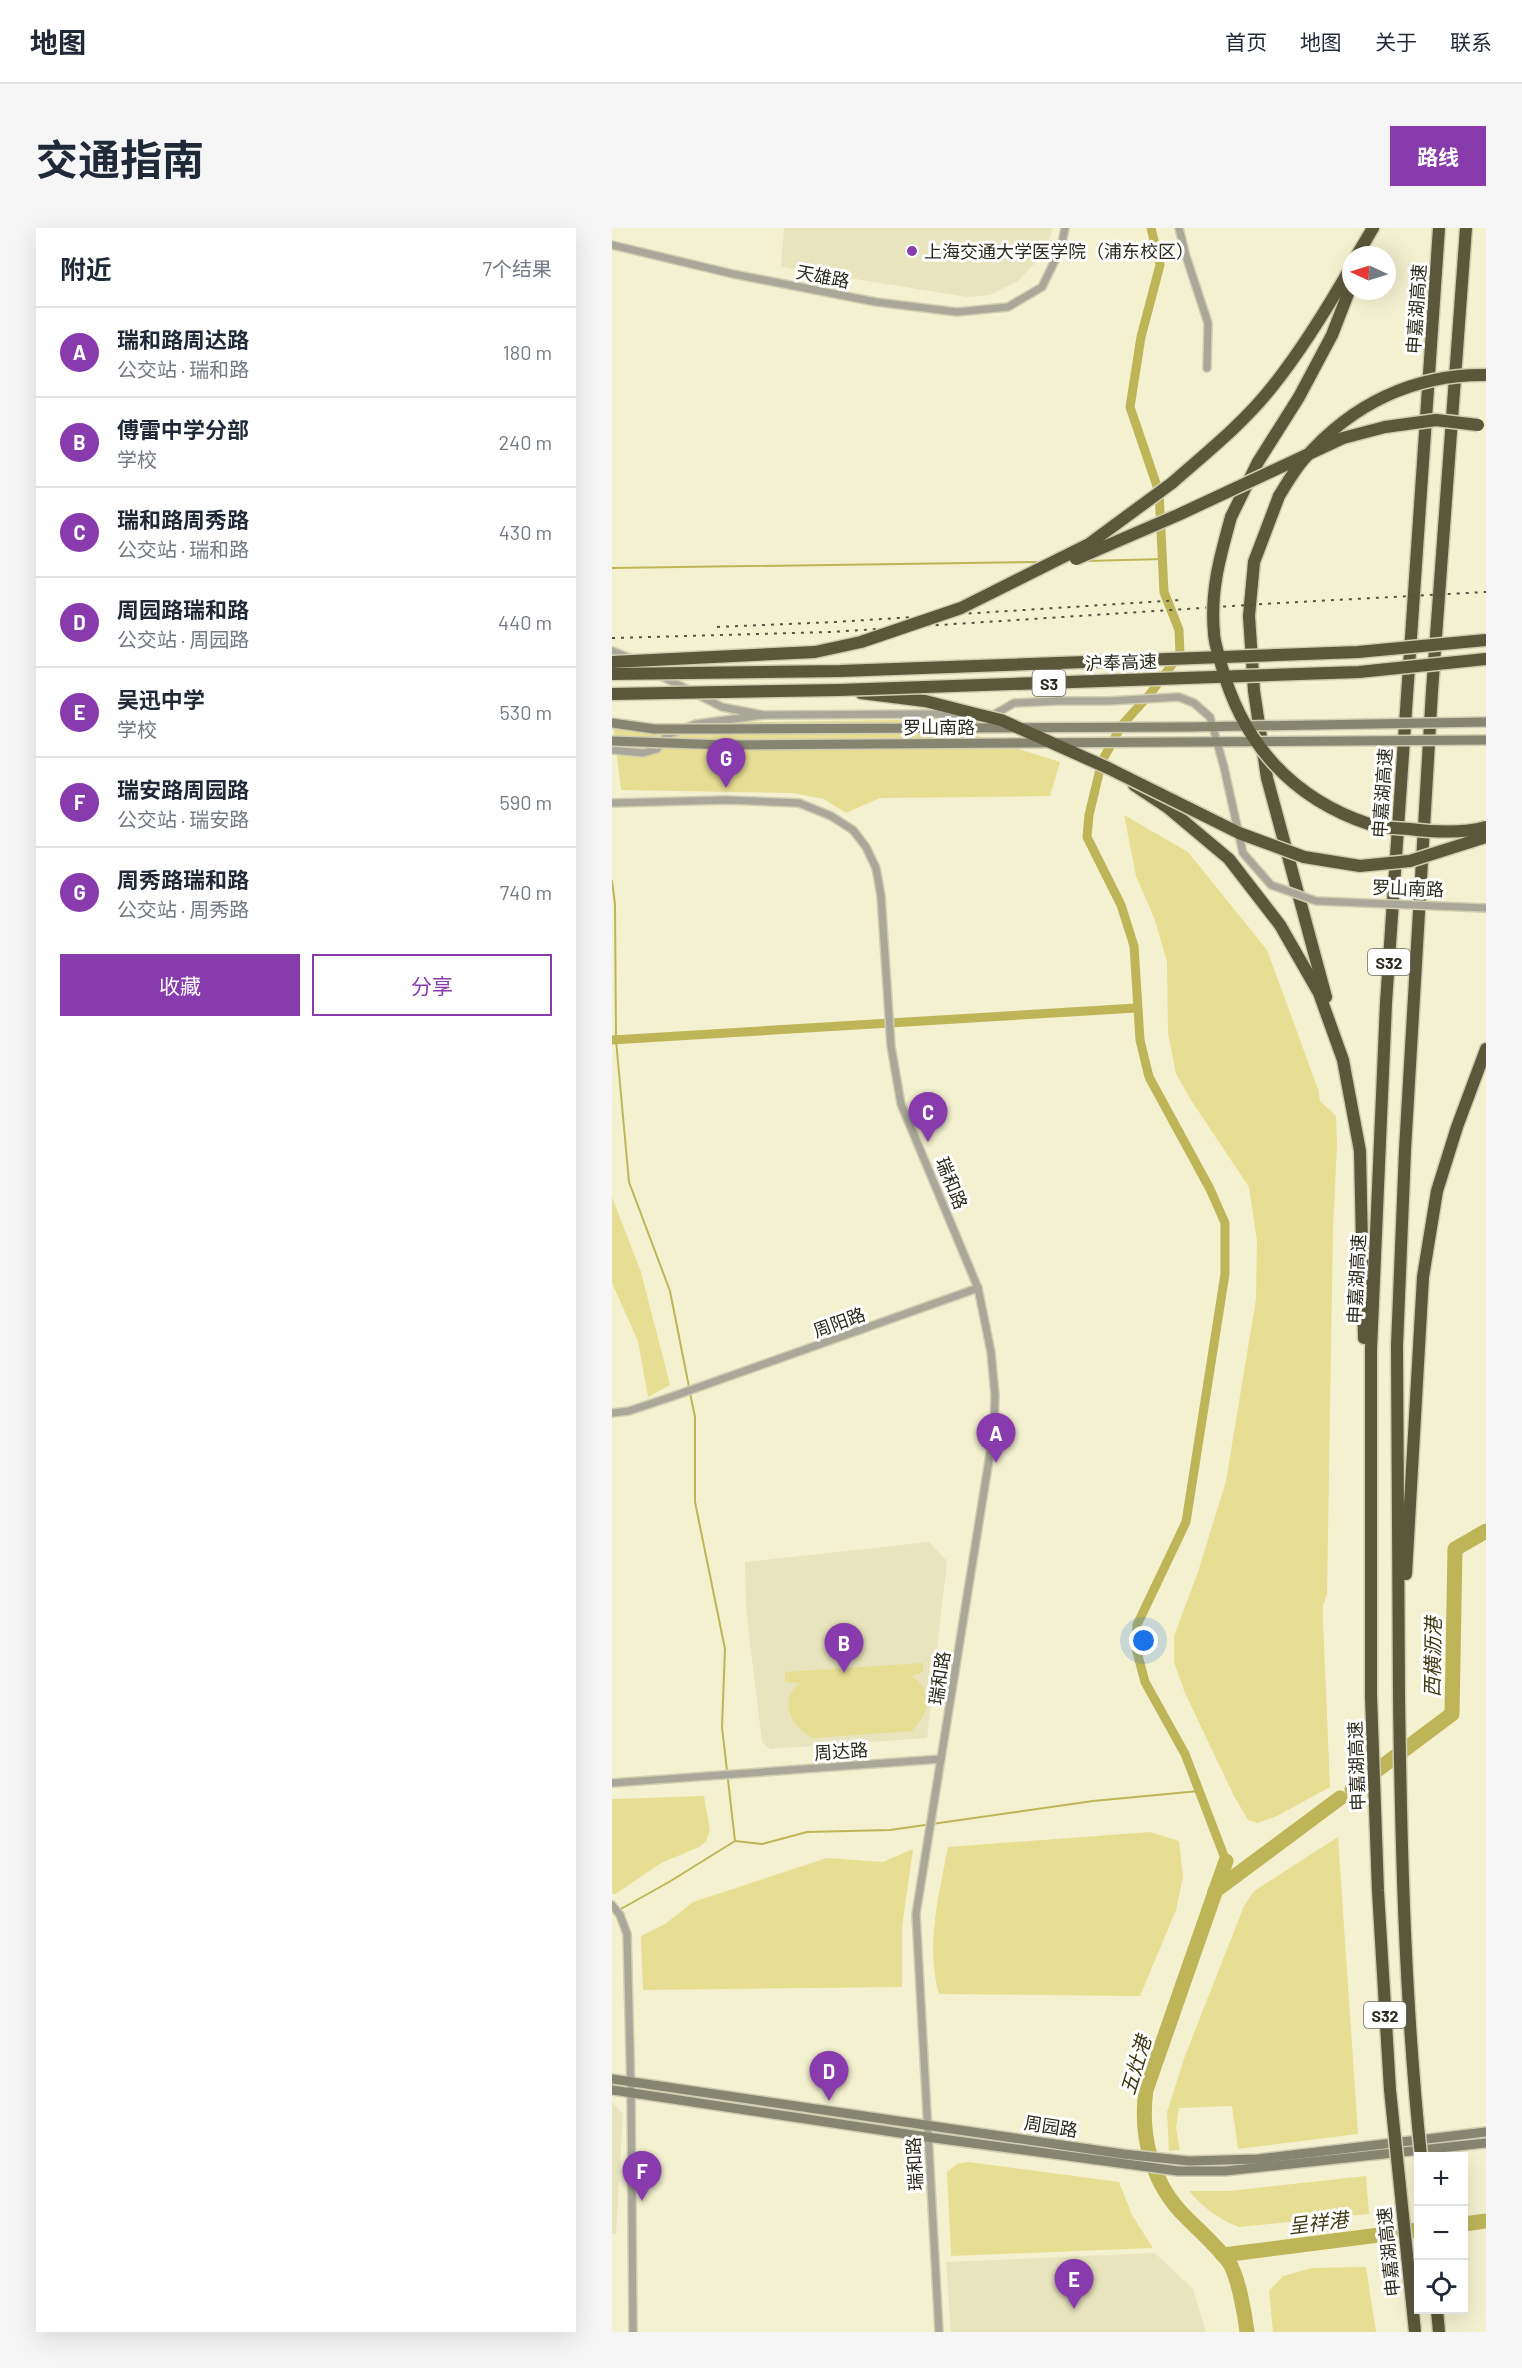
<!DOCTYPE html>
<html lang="zh">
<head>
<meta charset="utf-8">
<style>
	body { margin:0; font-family:Barlow,"Noto Sans SC",sans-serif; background:#f6f6f7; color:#1f2937 }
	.controls { position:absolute; right:18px; bottom:18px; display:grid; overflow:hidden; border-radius:0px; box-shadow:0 6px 24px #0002 }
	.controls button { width:54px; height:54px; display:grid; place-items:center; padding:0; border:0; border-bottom:2px solid #e0e1e3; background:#fff; color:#1f2937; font:30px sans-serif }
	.compass { position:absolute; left:730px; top:18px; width:54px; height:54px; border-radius:50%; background:#fff; box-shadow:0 6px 24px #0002; rotate:274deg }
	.you { position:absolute; left:532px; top:1413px; width:21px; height:21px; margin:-15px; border:4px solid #fff; border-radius:50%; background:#1a73e8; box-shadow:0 0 0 9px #1a73e833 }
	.badge { display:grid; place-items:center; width:39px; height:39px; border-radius:50%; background:#883bac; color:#fff; font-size:20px; font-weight:700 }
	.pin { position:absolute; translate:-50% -50px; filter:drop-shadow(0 2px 3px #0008) }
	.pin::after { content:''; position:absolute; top:32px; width:21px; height:18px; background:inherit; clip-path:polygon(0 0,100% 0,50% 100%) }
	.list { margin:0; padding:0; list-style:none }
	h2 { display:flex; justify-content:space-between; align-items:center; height:78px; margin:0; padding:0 24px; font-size:26px }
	h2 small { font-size:20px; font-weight:400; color:#747a83 }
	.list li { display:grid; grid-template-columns:39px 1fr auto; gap:18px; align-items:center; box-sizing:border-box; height:90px; padding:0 24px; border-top:2px solid #e0e1e3 }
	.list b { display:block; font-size:22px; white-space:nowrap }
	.list p { margin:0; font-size:20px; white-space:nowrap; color:#747a83 }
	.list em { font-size:20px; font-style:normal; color:#747a83 }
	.actions { display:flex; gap:12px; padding:18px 24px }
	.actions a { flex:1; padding:14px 0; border:2px solid #883bac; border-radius:0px; text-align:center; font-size:21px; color:#883bac }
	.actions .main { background:#883bac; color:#fff }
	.icon { flex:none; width:33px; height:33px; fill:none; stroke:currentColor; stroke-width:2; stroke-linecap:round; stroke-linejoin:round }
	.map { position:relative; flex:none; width:874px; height:2104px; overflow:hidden; border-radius:0px }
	header { display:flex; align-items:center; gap:36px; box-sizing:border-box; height:84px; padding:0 30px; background:#fff; border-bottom:2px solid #e0e1e3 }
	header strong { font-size:28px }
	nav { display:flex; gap:33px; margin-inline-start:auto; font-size:21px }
	.intro { display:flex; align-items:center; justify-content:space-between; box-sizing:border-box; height:144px; padding:0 36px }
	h1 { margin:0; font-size:42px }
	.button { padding:15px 27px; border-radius:0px; background:#883bac; color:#fff; font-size:21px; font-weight:700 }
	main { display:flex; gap:36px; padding:0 36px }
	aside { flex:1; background:#fff; border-radius:0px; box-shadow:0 6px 24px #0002 }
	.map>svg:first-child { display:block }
	.built { fill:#e8e4bd }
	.green { fill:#e6de92 }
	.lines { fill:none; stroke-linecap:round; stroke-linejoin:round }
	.stream { stroke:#beb559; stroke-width:2 }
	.canal { stroke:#beb559; stroke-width:9 }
	.river { stroke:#beb559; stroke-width:15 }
	.street-casing { stroke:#d0cdb0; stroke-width:10 }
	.secondary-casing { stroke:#d0cdb0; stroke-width:12 }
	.highway-casing { stroke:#d0cdb0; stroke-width:15 }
	.street { stroke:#a8a799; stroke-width:7 }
	.secondary { stroke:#868570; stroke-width:9 }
	.highway { stroke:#5a573a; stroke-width:12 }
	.rail { stroke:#545342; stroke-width:2; stroke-dasharray:3 6; stroke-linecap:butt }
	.street-bridge-casing { stroke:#d0cdb0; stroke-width:10; stroke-linecap:butt }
	.secondary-bridge-casing { stroke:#d0cdb0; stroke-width:12; stroke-linecap:butt }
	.highway-bridge-casing { stroke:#d0cdb0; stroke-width:15; stroke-linecap:butt }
	.street-bridge { stroke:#a8a799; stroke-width:7 }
	.secondary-bridge { stroke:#868570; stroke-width:9 }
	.highway-bridge { stroke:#5a573a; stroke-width:12 }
	.poi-dot { fill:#883bac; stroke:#fff; stroke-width:2 }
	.labels { text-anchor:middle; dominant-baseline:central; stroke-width:6; stroke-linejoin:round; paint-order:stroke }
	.shield { fill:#fff; stroke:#6b6a61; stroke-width:1.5 }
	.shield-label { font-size:16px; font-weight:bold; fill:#2b2a1d }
	.poi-label { font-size:18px; fill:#2b2a1d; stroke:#fff; text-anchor:start }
	.street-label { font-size:18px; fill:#2b2a1d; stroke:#fff }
	.water-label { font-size:20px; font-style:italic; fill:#3f3a13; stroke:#fff }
</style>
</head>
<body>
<header>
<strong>地图</strong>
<nav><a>首页</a><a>地图</a><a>关于</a><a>联系</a></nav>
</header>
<div class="intro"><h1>交通指南</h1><a class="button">路线</a></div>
<main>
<aside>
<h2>附近<small>7个结果</small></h2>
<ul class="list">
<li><span class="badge">A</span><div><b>瑞和路周达路</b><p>公交站 · 瑞和路</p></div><em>180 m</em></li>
<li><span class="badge">B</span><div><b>傅雷中学分部</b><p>学校</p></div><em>240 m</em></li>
<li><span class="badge">C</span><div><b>瑞和路周秀路</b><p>公交站 · 瑞和路</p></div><em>430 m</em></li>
<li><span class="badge">D</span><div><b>周园路瑞和路</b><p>公交站 · 周园路</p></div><em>440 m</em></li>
<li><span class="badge">E</span><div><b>吴迅中学</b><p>学校</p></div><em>530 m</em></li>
<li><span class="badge">F</span><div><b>瑞安路周园路</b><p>公交站 · 瑞安路</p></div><em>590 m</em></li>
<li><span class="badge">G</span><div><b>周秀路瑞和路</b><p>公交站 · 周秀路</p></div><em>740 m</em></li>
</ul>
<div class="actions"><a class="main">收藏</a><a>分享</a></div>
</aside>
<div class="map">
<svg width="874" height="2104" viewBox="0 0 874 2104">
	<rect width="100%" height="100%" fill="#f4f1d0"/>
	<g class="built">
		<polygon points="172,0 440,0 438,11 423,35 406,53 377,67 355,69 169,39"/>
		<polygon points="317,1314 335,1333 315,1510 158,1521 150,1514 134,1380 133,1334"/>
		<polygon points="0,1874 11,1886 4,2006 0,2006"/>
		<polygon points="543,2025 581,2061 594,2104 339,2104 334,2034"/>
	</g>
	<g class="green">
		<polygon points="285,492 336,499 448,534 438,568 268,570 234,585 212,571 182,565 9,562 1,496"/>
		<polygon points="512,587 576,624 655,722 706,861 708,873 724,888 725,916 721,1001 715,1367 711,1377 711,1394 718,1559 665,1588 646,1595 636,1592 622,1568 573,1465 562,1434 562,1408 586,1344 614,1253 644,1071 645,1013 637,959 579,872 564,846 556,805 555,734 543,692 524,648"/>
		<polygon points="0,969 29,1044 58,1157 36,1169 26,1113 0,1055"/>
		<path d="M311 1435V1444L300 1448C324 1467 317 1483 300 1503L201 1510C185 1503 168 1480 181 1462 183 1459 186 1458 188 1455L173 1454V1444Z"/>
		<polygon points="92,1568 98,1602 94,1613 87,1619 49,1635 2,1667 0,1664 0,1571"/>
		<path d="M538 1604 567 1613 571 1649 564 1682 528 1768 327 1766C313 1717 327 1668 336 1619Z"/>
		<polygon points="726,1609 746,1906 626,1921 620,1878 567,1880 564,1900 568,1922 557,1923 555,1884 573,1828 632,1678 642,1663"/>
		<polygon points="301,1621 290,1699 290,1759 31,1762 29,1708 53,1696 81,1674 215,1630 271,1634"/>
		<polygon points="356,1934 507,1954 520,1987 541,2020 339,2028 335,1944 345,1936"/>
		<path d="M754 1948 757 1986 627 1999C606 1991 592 1980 577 1963H617Z"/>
		<polygon points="754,2039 764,2104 661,2104 657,2063 671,2048 700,2040"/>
	</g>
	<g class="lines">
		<g class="stream">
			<polyline points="474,333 551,331"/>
			<polyline points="0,340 429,334"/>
			<polyline points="0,653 3,676 4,812 17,954 58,1063 77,1159"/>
			<polyline points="78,1165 83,1189 83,1274 113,1421 110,1499 123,1613"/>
			<polyline points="7,1682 57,1654 123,1613 150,1616 195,1604 278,1602 481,1573 587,1563"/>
		</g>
		<g class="canal">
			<polyline points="539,0 548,37 529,109 518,179 547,264 552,364 567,402 568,426 538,466 510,497 490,533 477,587 475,609 509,677 522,718 528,812 537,849 598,961 613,995 613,1046 574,1294 525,1397 524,1420 533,1454 573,1526 614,1633"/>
			<polyline points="0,812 524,780"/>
		</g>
		<g class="river">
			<polyline points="740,1561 840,1486 843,1321 874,1303"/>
			<path d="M614 1633 534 1862C528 1904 538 1950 568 1983 583 1999 602 2015 616 2033 626 2046 633 2087 635 2104"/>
			<polyline points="603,1663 728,1570"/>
			<polyline points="852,1996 874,1993"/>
			<polyline points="611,2027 806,2002"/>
		</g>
		<defs>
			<g id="street">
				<polyline points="567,0 574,28 596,95 595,140"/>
				<polyline points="0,17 121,46 264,74 345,84 396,79 430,59 449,20 453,0"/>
				<polyline points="0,423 20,431"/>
				<polyline points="151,487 324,486 357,493 383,486 402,475 446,473"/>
				<polyline points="0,522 31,525 45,521 55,507 84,496 151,487 110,479 47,447"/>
				<polyline points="0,575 115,572 187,575 219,588 241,602 254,619 264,640 269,668 279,818 289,876 366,1060 379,1124 383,1167 382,1201 304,1686 327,2104"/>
				<polyline points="0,1185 17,1183 59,1169 366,1060"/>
				<polyline points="0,1555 329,1531"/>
				<polyline points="0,1677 8,1687 15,1706 19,1864 21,2104"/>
			</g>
			<g id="secondary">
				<polyline points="0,1851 511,1926 577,1933 646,1931 874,1904"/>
				<polyline points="0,1862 315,1909 566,1943 613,1943 874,1915"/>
			</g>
			<g id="highway">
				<polyline points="745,27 761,0"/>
				<path d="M560 255C594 225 632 195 660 159 689 123 716 79 739 39"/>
				<polyline points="667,268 642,334 637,388 642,463 655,550 714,769"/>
				<polyline points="619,289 646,234 687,169 720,107 739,58"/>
				<polyline points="249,465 313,473 360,485"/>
				<polyline points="522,557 555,579 617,631 668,697 707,765 731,832 748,923 752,1110"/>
				<polyline points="794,1346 811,1049 825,963 845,899 874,821"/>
				<polyline points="787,1467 785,1118 793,922 820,463 854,0"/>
				<polyline points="759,1468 759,1121 774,775 827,0"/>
				<polyline points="825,2082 827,2104"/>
			</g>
		</defs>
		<use href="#street" class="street-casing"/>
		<use href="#secondary" class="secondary-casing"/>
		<use href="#highway" class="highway-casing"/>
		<use href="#street" class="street"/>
		<use href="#secondary" class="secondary"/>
		<use href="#highway" class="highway"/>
		<g class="rail">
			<polyline points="105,399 223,394 569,372"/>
			<polyline points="0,410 219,404 667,375 874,364"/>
		</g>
		<defs>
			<polyline id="street-bridge" points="446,473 496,473 567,469 582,475 598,489 612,539 631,625 659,657 704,673 874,680"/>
			<g id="secondary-bridge">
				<polyline points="0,495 42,501 114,501 578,499 874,494"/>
				<polyline points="0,513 113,517 874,512"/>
			</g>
			<g id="highway-bridge">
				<path d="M667 268C675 255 683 241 693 230 740 176 802 146 874 147"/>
				<path d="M619 289C608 329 598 363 602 405 602 415 607 426 609 436 630 514 679 570 757 596 769 600 784 600 797 601 822 604 850 606 874 599"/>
				<polyline points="464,331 566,287 731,210 773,199 824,192 866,197"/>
				<polyline points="0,434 203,424 249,414 349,380 477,316 560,255"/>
				<polyline points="0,446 228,443 746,424 874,412"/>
				<polyline points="0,466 227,462 747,444 874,431"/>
				<polyline points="360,485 389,492 496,540 627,605 692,629 748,638 798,633 874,609"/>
				<path d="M787 1467C789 1621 793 1775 809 1928"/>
				<polyline points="759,1468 766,1663 778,1862 803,2104"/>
			</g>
		</defs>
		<use href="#street-bridge" class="street-bridge-casing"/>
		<use href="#secondary-bridge" class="secondary-bridge-casing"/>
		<use href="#highway-bridge" class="highway-bridge-casing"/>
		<use href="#street-bridge" class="street-bridge"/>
		<use href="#secondary-bridge" class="secondary-bridge"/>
		<use href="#highway-bridge" class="highway-bridge"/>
	</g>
	<circle class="poi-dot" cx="300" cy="23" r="6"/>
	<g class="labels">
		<g class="shield">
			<rect x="420.5" y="442" width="33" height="26" rx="4.5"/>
			<rect x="756" y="721" width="42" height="26" rx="4.5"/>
			<rect x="752" y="1774" width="42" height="26" rx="4.5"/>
		</g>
		<g class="shield-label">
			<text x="437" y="455">S3</text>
			<text x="777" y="734">S32</text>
			<text x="773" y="1787">S32</text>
		</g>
		<g class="poi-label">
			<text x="312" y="23">上海交通大学医学院（浦东校区）</text>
		</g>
		<g class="street-label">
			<text transform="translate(211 48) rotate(11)">天雄路</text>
			<text transform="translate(804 81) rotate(-86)">申嘉湖高速</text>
			<text transform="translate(509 434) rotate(-2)">沪奉高速</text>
			<text x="327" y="499">罗山南路</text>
			<text transform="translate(770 565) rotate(-86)">申嘉湖高速</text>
			<text transform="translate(796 660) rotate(2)">罗山南路</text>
			<text transform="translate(340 955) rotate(68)">瑞和路</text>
			<text transform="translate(744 1051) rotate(-87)">申嘉湖高速</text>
			<text transform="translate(227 1094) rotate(-20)">周阳路</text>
			<text transform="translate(327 1450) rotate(-81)">瑞和路</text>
			<text transform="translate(229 1523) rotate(-4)">周达路</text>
			<text transform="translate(744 1538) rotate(-92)">申嘉湖高速</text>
			<text transform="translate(439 1898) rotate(9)">周园路</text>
			<text transform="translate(302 1936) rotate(-93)">瑞和路</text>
			<text transform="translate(776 2024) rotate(-96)">申嘉湖高速</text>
		</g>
		<g class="water-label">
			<text transform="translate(820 1429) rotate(-89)">西横沥港</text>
			<text transform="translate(523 1837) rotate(-73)">五灶港</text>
			<text transform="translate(706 1994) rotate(-7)">呈祥港</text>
		</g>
	</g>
</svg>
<div class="controls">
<button>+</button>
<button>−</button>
<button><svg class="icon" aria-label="locate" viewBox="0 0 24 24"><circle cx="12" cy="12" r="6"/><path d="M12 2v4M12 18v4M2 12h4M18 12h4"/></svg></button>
</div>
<svg class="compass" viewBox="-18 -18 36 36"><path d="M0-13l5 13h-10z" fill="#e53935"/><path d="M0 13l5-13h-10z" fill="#747a83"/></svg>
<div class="you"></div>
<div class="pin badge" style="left:384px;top:1235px">A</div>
<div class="pin badge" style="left:232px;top:1445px">B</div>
<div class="pin badge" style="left:316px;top:914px">C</div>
<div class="pin badge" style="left:217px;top:1873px">D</div>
<div class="pin badge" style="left:462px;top:2081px">E</div>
<div class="pin badge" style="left:30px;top:1973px">F</div>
<div class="pin badge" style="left:114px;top:560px">G</div>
</div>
</main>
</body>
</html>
